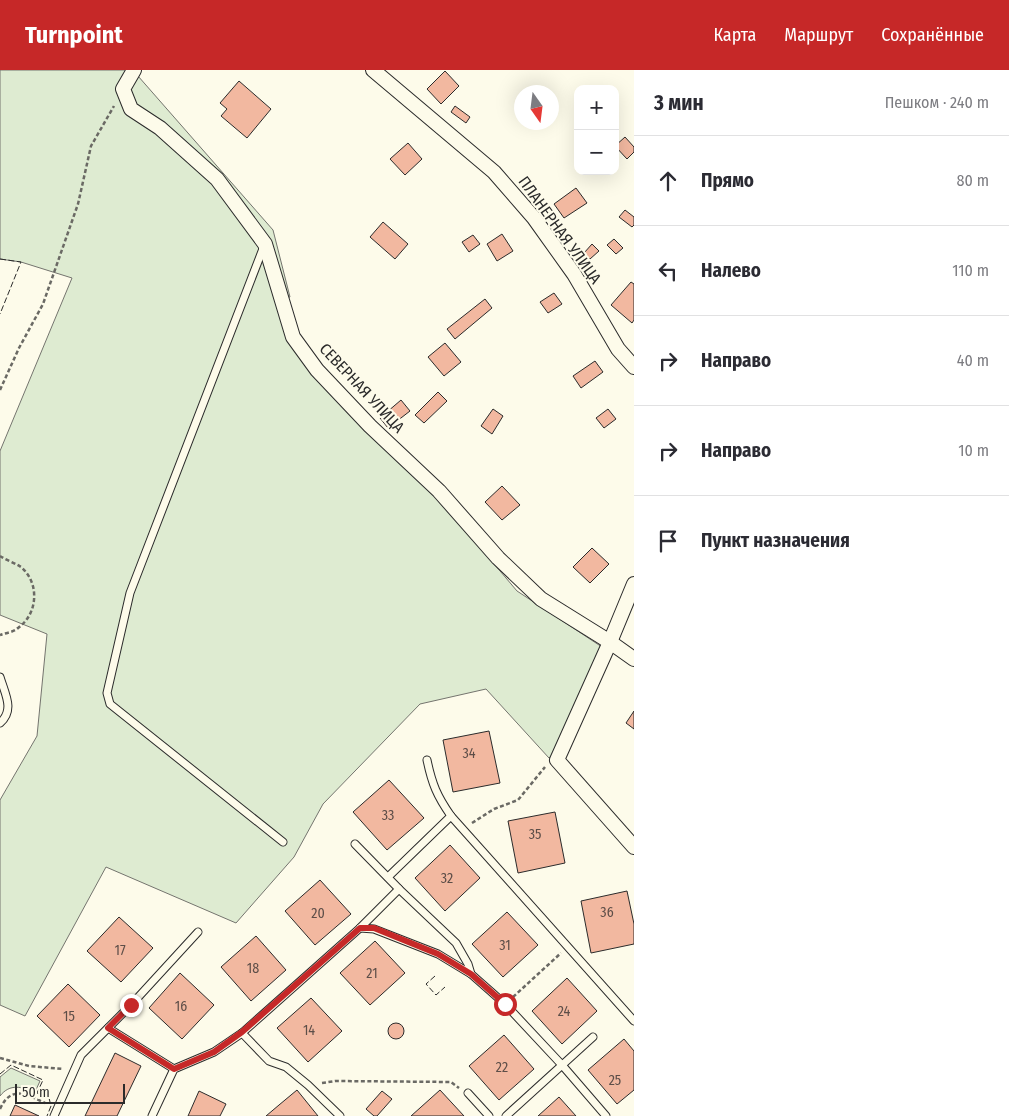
<!DOCTYPE html>
<html lang="ru">
<head>
<meta charset="utf-8">
<style>
	body { margin:0; font-family:"Fira Sans Condensed",sans-serif; background:#f2f2f3; color:#2b2b33 }
	.controls { position:absolute; right:15px; top:15px; display:grid; overflow:hidden; border-radius:10px; box-shadow:0 5px 20px #0002 }
	.controls button { width:45px; height:45px; display:grid; place-items:center; padding:0; border:0; border-bottom:1px solid #e1e1e2; background:#fff; color:#2b2b33; font:25px sans-serif }
	.compass { position:absolute; left:514px; top:15px; width:45px; height:45px; border-radius:50%; background:#fff; box-shadow:0 5px 20px #0002; rotate:166deg }
	.scale { position:absolute; left:15px; bottom:12px; width:110px; box-sizing:border-box; padding-left:5px; border:2px solid #2b2b2b; border-top:0; font-size:14px; line-height:18px; white-space:nowrap; color:#2b2b2b; -webkit-text-stroke:4px #fdfbea; paint-order:stroke }
	.stop { position:absolute; width:15px; height:15px; margin:-11px; border:4px solid #c62828; border-radius:50%; background:#fff }
	.stop.end { background:#c62828; border-color:#fff; box-shadow:0 1px 5px #0008 }
	.list { margin:0; padding:0; list-style:none }
	h2 { display:flex; justify-content:space-between; align-items:center; height:65px; margin:0; padding:0 20px; font-size:21px }
	h2 small { font-size:16px; font-weight:400; color:#7c7c81 }
	.list li { display:grid; grid-template-columns:32px 1fr auto; gap:15px; align-items:center; box-sizing:border-box; height:90px; padding:0 20px; border-top:1px solid #e1e1e2 }
	.list b { display:block; font-size:19px; white-space:nowrap }
	.list em { font-size:16px; font-style:normal; color:#7c7c81 }
	.icon { flex:none; width:28px; height:28px; fill:none; stroke:currentColor; stroke-width:2; stroke-linecap:round; stroke-linejoin:round }
	.map { position:relative; flex:none; width:634px; height:1046px; overflow:hidden }
	header { display:flex; align-items:center; gap:30px; box-sizing:border-box; height:70px; padding:0 25px; background:#c62828; color:#fff }
	header strong { font-size:24px }
	nav { display:flex; gap:28px; margin-inline-start:auto; font-size:18px }
	main { display:flex }
	aside { flex:1; background:#fff }
	.map>svg:first-child { display:block }
	.green { fill:#deebd1; stroke:#74746e }
	.building { fill:#f2b8a0; stroke:#2b2b2b }
	.lines { fill:none; stroke-linecap:round; stroke-linejoin:round }
	.lane-casing { stroke:#2b2b2b; stroke-width:9 }
	.street-casing { stroke:#2b2b2b; stroke-width:16 }
	.path { stroke:#6a6964; stroke-width:2.5; stroke-dasharray:4 2.5; stroke-linecap:butt }
	.lane { stroke:#fdfbea; stroke-width:7 }
	.street { stroke:#fdfbea; stroke-width:14 }
	.fence { stroke:#2b2b2b; stroke-width:1; stroke-dasharray:6 2.5; stroke-linecap:butt }
	.route { stroke:#c62828; stroke-width:6 }
	.labels { text-anchor:middle; dominant-baseline:central; stroke-width:4; stroke-linejoin:round; paint-order:stroke }
	.number-label { font-size:14px; fill:#5d4e48 }
	.street-label { font-size:16px; fill:#2b2b2b; stroke:#fdfbea }
</style>
</head>
<body>
<header>
<strong>Turnpoint</strong>
<nav><a>Карта</a><a>Маршрут</a><a>Сохранённые</a></nav>
</header>
<main>
<div class="map">
<svg width="634" height="1046" viewBox="0 0 634 1046">
	<rect width="100%" height="100%" fill="#fdfbea"/>
	<g class="green">
		<polygon points="0,0 140,0 138,6 273,160 290,227 277,231 288,266 439,429 517,521 602,577 559,679 549,688 486,619 420,634 323,734 294,787 236,853 106,797 25,946 0,935 0,730 37,666 47,564 0,545 0,381 72,208 21,192 0,189"/>
		<path d="M11 998 40 1011 35 1022C22 1017 10 1013 0 1026V1007Z"/>
	</g>
	<g class="building">
		<polygon points="445,1 459,16 441,34 427,19"/>
		<polygon points="239,11 271,39 247,68 221,46 227,39 220,33"/>
		<polygon points="455,36 470,47 466,53 451,42"/>
		<polygon points="625,67 634,77 634,82 627,89 615,76"/>
		<polygon points="408,73 422,89 405,105 390,89"/>
		<polygon points="576,118 587,133 564,148 554,134"/>
		<polygon points="625,140 634,147 634,155 632,157 619,147"/>
		<polygon points="383,152 408,174 395,189 370,167"/>
		<polygon points="502,164 513,181 497,191 487,174"/>
		<polygon points="473,165 480,174 469,182 462,172"/>
		<polygon points="614,169 623,178 616,184 607,175"/>
		<polygon points="592,174 599,181 590,189 584,183"/>
		<polygon points="631,212 634,214 634,250 632,253 611,235"/>
		<polygon points="554,223 562,234 548,243 540,232"/>
		<polygon points="485,229 492,238 455,269 447,259"/>
		<polygon points="445,273 461,292 444,306 428,287"/>
		<polygon points="595,291 603,302 581,318 573,306"/>
		<polygon points="438,322 447,331 424,353 415,345"/>
		<polygon points="401,330 410,341 388,358 380,348"/>
		<polygon points="493,339 503,346 492,364 481,356"/>
		<polygon points="608,339 616,349 604,358 596,348"/>
		<polygon points="502,416 520,435 502,450 485,432"/>
		<polygon points="592,478 609,494 590,513 573,497"/>
		<polygon points="634,641 634,659 626,653"/>
		<polygon points="489,661 500,713 453,722 443,670"/>
		<polygon points="389,710 424,748 387,780 353,742"/>
		<polygon points="555,742 565,793 518,803 508,751"/>
		<polygon points="450,775 480,808 445,841 415,808"/>
		<polygon points="320,810 351,844 315,875 285,841"/>
		<polygon points="627,821 634,854 634,874 591,883 581,831"/>
		<polygon points="507,842 538,875 503,907 472,874"/>
		<polygon points="119,847 153,878 121,912 87,881"/>
		<polygon points="256,866 286,900 251,931 221,897"/>
		<polygon points="375,871 405,903 370,935 340,903"/>
		<polygon points="180,903 214,935 182,969 149,938"/>
		<polygon points="567,908 597,941 562,974 532,941"/>
		<polygon points="68,914 100,945 69,977 37,946"/>
		<polygon points="311,928 342,961 308,992 277,958"/>
		<circle cx="396" cy="961" r="8"/>
		<polygon points="504,965 534,999 499,1030 469,996"/>
		<polygon points="624,969 634,981 634,1020 617,1034 588,1000"/>
		<polygon points="115,983 141,996 117,1046 85,1046"/>
		<polygon points="297,1020 318,1046 266,1046 279,1035"/>
		<polygon points="440,1020 464,1046 411,1046"/>
		<polygon points="199,1021 226,1034 220,1046 188,1046"/>
		<polygon points="382,1021 392,1029 377,1046 374,1046 366,1039"/>
		<polygon points="559,1027 576,1046 538,1046"/>
		<polygon points="15,1035 39,1046 10,1046"/>
	</g>
	<g class="lines">
		<defs>
			<g id="lane">
				<polyline points="264,176 130,523 107,623 110,634 283,772"/>
				<path d="M0 607C5 624 15 640 0 653"/>
				<path d="M427 690C432 714 437 726 451 746L634 951"/>
				<polyline points="355,774 399,819 456,873 468,894 471,904 505,934 562,995 606,1046"/>
				<polyline points="388,807 451,746"/>
				<polyline points="360,858 374,859 438,884 471,904"/>
				<polyline points="108,958 174,999"/>
				<polyline points="242,963 269,991 286,997 308,1015 340,1046"/>
				<polyline points="468,1023 489,1046"/>
				<polyline points="54,1046 81,985 131,935 198,862"/>
				<polyline points="152,1046 174,999 214,982 242,963 360,858 399,819"/>
				<polyline points="506,1046 593,967"/>
			</g>
			<g id="street">
				<polyline points="134,0 123,19 131,39 160,58 217,109 265,174 293,267 317,300 370,356 439,421 498,488 541,529 610,572 634,589"/>
				<polyline points="373,0 494,102 534,148 574,204 618,279 634,297"/>
				<polyline points="634,514 610,572 557,690 634,777"/>
			</g>
		</defs>
		<use href="#lane" class="lane-casing"/>
		<use href="#street" class="street-casing"/>
		<g class="path">
			<polyline points="0,320 19,278 43,234 78,134 91,76 114,36"/>
			<path d="M0 486C6 490 15 493 21 497 40 513 38 544 18 558 14 562 6 563 0 565"/>
			<polyline points="472,753 494,739 518,730 545,697"/>
			<polyline points="513,927 561,883"/>
			<polyline points="0,988 29,996 63,999"/>
			<polyline points="322,1013 335,1011 451,1012 459,1018"/>
			<path d="M0 1039C11 1015 26 1024 45 1033"/>
		</g>
		<use href="#lane" class="lane"/>
		<use href="#street" class="street"/>
		<g class="fence">
			<polyline points="0,189 21,192 0,244"/>
			<polyline points="435,906 426,914 436,925 445,917"/>
			<polyline points="0,1004 11,995 43,1010 37,1023 49,1028 51,1036 47,1046"/>
		</g>
	</g>
	<g class="lines">
		<polyline class="route" points="131,935 108,958 174,999 214,982 242,962 360,858 374,858 438,884 471,904 505,934"/>
	</g>
	<g class="labels">
		<g class="number-label">
			<text x="469" y="683">34</text>
			<text x="388" y="745">33</text>
			<text x="535" y="764">35</text>
			<text x="447" y="808">32</text>
			<text x="607" y="842">36</text>
			<text x="318" y="843">20</text>
			<text x="505" y="875">31</text>
			<text x="120" y="880">17</text>
			<text x="253" y="898">18</text>
			<text x="372" y="903">21</text>
			<text x="181" y="936">16</text>
			<text x="564" y="941">24</text>
			<text x="69" y="946">15</text>
			<text x="309" y="960">14</text>
			<text x="502" y="997">22</text>
			<text x="615" y="1010">25</text>
		</g>
		<g class="street-label">
			<text transform="translate(560 160) rotate(54)">ПЛАНЕРНАЯ УЛИЦА</text>
			<text transform="translate(362 318) rotate(47)">СЕВЕРНАЯ УЛИЦА</text>
		</g>
	</g>
</svg>
<div class="controls">
<button>+</button>
<button>−</button>
</div>
<svg class="compass" viewBox="-18 -18 36 36"><path d="M0-13l5 13h-10z" fill="#e53935"/><path d="M0 13l5-13h-10z" fill="#7c7c81"/></svg>
<div class="scale">50 m</div>
<div class="stop" style="left:505px;top:934px"></div>
<div class="stop end" style="left:131px;top:935px"></div>
</div>
<aside>
<h2>3 мин<small>Пешком · 240 m</small></h2>
<ul class="list">
<li><svg class="icon" aria-label="ahead" viewBox="0 0 24 24"><path d="M12 20V5M6 11l6-6 6 6"/></svg><div><b>Прямо</b></div><em>80 m</em></li>
<li><svg class="icon" aria-label="left" viewBox="0 0 24 24"><path d="M17 20v-9H6M10 6l-5 5 5 5"/></svg><div><b>Налево</b></div><em>110 m</em></li>
<li><svg class="icon" aria-label="right" viewBox="0 0 24 24"><path d="M7 20v-9h11M14 6l5 5-5 5"/></svg><div><b>Направо</b></div><em>40 m</em></li>
<li><svg class="icon" aria-label="right" viewBox="0 0 24 24"><path d="M7 20v-9h11M14 6l5 5-5 5"/></svg><div><b>Направо</b></div><em>10 m</em></li>
<li><svg class="icon" aria-label="arrive" viewBox="0 0 24 24"><path d="M6 21V4h12l-3 4 3 4H6"/></svg><div><b>Пункт назначения</b></div></li>
</ul>
</aside>
</main>
</body>
</html>
